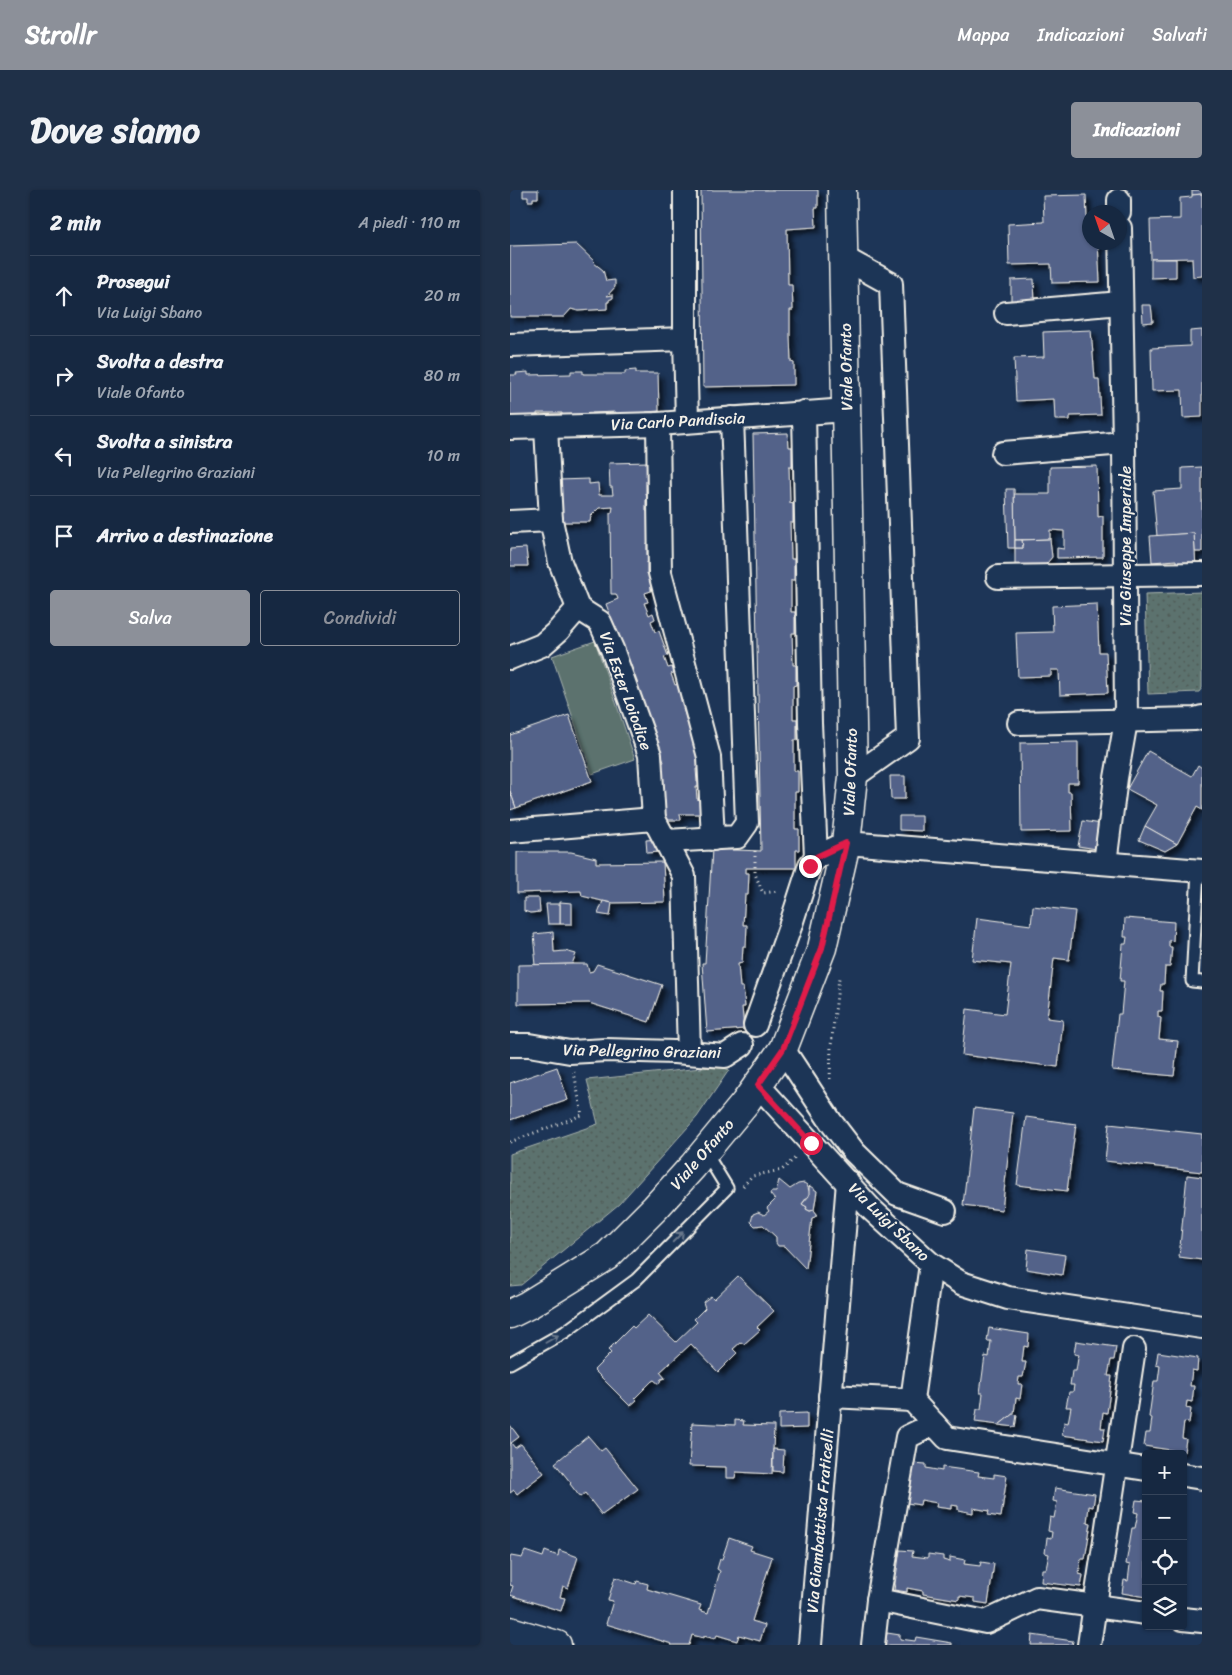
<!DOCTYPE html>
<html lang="it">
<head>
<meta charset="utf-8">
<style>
	body { margin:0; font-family:Sriracha,sans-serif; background:#1f3048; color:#f1f3f6 }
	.controls { position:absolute; right:15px; bottom:15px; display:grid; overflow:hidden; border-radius:5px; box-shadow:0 1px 4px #0004 }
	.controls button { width:45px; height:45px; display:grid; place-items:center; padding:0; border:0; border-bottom:1px solid #35445a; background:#162841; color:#f1f3f6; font:25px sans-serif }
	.compass { position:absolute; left:572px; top:15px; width:45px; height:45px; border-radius:50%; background:#162841; box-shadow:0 1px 4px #0004; rotate:320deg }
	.stop { position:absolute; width:15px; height:15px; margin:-11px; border:4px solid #e11d48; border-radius:50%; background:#fff }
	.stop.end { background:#e11d48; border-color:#fff; box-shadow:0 1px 5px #0008 }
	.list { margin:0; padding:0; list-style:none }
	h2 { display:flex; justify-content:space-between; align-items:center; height:65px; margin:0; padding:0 20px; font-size:21px }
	h2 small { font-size:16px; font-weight:400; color:#9ea6b1 }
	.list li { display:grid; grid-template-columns:32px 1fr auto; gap:15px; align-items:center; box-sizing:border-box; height:80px; padding:0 20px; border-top:1px solid #35445a }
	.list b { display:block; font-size:19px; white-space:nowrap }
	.list p { margin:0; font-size:16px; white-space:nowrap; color:#9ea6b1 }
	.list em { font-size:16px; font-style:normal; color:#9ea6b1 }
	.actions { display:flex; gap:10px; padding:15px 20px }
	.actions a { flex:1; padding:11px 0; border:1px solid #8c9099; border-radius:5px; text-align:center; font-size:18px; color:#8c9099 }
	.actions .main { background:#8c9099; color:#fff }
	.icon { flex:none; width:28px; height:28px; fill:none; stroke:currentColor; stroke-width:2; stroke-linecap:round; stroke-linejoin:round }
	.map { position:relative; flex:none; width:692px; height:1455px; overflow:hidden; border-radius:5px }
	header { display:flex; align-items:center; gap:30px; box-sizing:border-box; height:70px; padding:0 25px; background:#8c9099; color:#fff }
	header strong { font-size:24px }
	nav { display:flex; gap:28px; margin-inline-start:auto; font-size:18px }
	.intro { display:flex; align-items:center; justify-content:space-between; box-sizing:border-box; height:120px; padding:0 30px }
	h1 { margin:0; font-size:35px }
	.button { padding:12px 22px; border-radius:5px; background:#8c9099; color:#fff; font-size:18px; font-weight:700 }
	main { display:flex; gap:30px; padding:0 30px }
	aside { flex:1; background:#162841; border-radius:5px; box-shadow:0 1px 4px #0004 }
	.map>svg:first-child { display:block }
	.green { fill:url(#green-dots); stroke:#a8b2ab }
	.pitch { fill:#5b726e; stroke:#a8b2ab }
	.building { fill:#536289; stroke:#f4f1e8; filter:url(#shadow) }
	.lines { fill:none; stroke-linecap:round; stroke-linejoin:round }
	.lane-casing { stroke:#f4f1e8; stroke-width:15 }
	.street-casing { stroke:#f4f1e8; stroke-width:26 }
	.secondary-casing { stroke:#f4f1e8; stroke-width:31 }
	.path { stroke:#f4f1e8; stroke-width:3; stroke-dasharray:1 4; stroke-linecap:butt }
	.lane { stroke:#1d3557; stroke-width:11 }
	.street { stroke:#1d3557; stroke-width:22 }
	.secondary { stroke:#1d3557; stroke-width:28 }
	.oneway { stroke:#68778a }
	.route { stroke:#e11d48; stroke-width:6 }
	.labels { text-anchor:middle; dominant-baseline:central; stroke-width:4.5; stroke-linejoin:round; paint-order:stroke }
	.street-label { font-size:16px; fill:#f4f1e8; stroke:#1d3557 }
</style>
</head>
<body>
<header>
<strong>Strollr</strong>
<nav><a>Mappa</a><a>Indicazioni</a><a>Salvati</a></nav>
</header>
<div class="intro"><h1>Dove siamo</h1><a class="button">Indicazioni</a></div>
<main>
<aside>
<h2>2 min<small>A piedi · 110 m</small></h2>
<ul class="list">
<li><svg class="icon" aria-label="ahead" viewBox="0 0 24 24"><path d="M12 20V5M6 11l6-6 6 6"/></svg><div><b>Prosegui</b><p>Via Luigi Sbano</p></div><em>20 m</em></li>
<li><svg class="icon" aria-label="right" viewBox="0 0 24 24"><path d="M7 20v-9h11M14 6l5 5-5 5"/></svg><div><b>Svolta a destra</b><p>Viale Ofanto</p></div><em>80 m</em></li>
<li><svg class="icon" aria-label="left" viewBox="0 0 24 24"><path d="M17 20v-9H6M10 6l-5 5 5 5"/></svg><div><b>Svolta a sinistra</b><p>Via Pellegrino Graziani</p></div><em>10 m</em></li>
<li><svg class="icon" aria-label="arrive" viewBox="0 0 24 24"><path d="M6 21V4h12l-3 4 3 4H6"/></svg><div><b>Arrivo a destinazione</b></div></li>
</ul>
<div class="actions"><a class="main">Salva</a><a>Condividi</a></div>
</aside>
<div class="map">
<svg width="692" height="1455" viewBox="0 0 692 1455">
	<defs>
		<pattern id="green-dots" width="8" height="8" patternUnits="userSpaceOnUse" patternTransform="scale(1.25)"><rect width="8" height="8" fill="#5b726e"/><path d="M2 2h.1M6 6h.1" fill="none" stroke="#515b58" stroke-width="1.8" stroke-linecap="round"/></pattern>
		<filter id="shadow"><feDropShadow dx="4.5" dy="4.5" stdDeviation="2.5" flood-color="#0009"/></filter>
	</defs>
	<rect width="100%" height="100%" fill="#1d3557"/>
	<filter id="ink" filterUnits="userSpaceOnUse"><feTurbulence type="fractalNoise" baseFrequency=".02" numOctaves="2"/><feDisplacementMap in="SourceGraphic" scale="10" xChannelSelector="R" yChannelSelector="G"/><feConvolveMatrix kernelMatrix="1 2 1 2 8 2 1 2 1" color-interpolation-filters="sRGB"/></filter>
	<g filter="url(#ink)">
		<g class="green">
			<polygon points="692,402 692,498 689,502 638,504 635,404"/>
			<polygon points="210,876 219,880 187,927 109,1014 11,1095 0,1096 0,964 88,934 77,890"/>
		</g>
		<polygon class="pitch" points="85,451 125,569 82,584 42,466"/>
		<g class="building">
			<polygon points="13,0 28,0 28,8 23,8 23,11 18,11 18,7 13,7"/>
			<polygon points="191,0 308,0 308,18 305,18 306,37 277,39 278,95 282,95 283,120 280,120 280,146 281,172 284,173 284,195 193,197"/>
			<polygon points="682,0 692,0 692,4 682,5"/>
			<polygon points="692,4 692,86 683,87 682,68 641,69 640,30 670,29 670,8 682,7 682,5"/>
			<polygon points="576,5 578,52 588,52 590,92 542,93 541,74 499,75 498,34 534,32 533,6"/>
			<polygon points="66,54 85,72 84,73 93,80 96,91 105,90 105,97 97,106 103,105 103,108 99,110 99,112 97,112 97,119 68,121 61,119 54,127 0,127 0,56"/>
			<polygon points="641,69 666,69 666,87 641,88"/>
			<polygon points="524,89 525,114 501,114 501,90"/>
			<polygon points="632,115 641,115 643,132 633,133"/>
			<polygon points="581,140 585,189 589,189 591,225 560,226 560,230 545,230 544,209 506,211 504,168 534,167 533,142"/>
			<polygon points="692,140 692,227 673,228 672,200 642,201 641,158 680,156 680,141"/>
			<polygon points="126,180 126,183 148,183 149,221 136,222 136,225 106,226 106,222 82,223 82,226 52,227 52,223 27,223 27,227 0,228 0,185 7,185 6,183 18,182 18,185 61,184 61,181 73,181 73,184 115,184 115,181"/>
			<polygon points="278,243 279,257 282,257 282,277 279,277 280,313 283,312 283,333 280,333 281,369 284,369 284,390 281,390 281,422 285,422 285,443 282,443 283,475 286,475 286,495 283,496 283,529 287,529 287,550 284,550 284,581 288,581 288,602 285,602 285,639 289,639 289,660 286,660 286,678 236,678 236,683 239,683 238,705 235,705 233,735 237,735 236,756 233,756 232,773 228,774 230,797 233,797 235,817 232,817 234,839 197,842 192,773 195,773 202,659 251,661 243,244"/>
			<polygon points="139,272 140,291 136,291 136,304 140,303 140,309 136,309 136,321 140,321 140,353 137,353 137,365 141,365 141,372 137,372 137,384 141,384 141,401 135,403 138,412 134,413 139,425 143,423 145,429 141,431 145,442 149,441 158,466 154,467 158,478 162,477 165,482 161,484 165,495 169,494 177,517 173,519 177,530 181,529 190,579 186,579 187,592 191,592 191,597 186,597 187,609 191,610 191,624 170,624 171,630 151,630 150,574 154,572 96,414 108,409 106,404 101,404 100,323 102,323 103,317 89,318 81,326 80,332 48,332 48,290 79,289 79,294 88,293 89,305 103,305 102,297 100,297 99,273"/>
			<polygon points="587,276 588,327 593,326 593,367 547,368 547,358 554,359 554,341 540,340 540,349 505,350 504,304 540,304 540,277"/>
			<polygon points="692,277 692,362 685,362 684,343 647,346 643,301 672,299 672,278"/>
			<polygon points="496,299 504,299 505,358 498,358"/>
			<polygon points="684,343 686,379 667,380 666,370 642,372 640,346"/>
			<polygon points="540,349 542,367 529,383 505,379 505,358 513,358 512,350"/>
			<polygon points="505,350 512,350 513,358 505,358"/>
			<polygon points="16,358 18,376 0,376 0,359"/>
			<polygon points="587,414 589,462 596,462 598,503 550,505 549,480 541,480 541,486 508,487 506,443 543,442 542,416"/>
			<polygon points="59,525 82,591 6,618 0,601 0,545"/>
			<polygon points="568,552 568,593 558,593 558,602 561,602 562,641 511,642 510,553"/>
			<polygon points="638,561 682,586 688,575 692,578 692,620 687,617 667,654 635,636 647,615 617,599"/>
			<polygon points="380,586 395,586 395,609 381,609"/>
			<polygon points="0,601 6,618 0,620"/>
			<polygon points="389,626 412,626 412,641 389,640"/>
			<polygon points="573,631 591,634 587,659 568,656"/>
			<polygon points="635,636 667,654 655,661 629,650"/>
			<polygon points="149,649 150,662 137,663 136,650"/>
			<polygon points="7,662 61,662 86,668 86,673 153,672 155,712 100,713 72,706 71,701 7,703"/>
			<polygon points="14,708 29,708 30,722 20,723 14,721"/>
			<polygon points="93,711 102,713 100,726 88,724"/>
			<polygon points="50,712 62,713 62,734 50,734"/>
			<polygon points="36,714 50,714 50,734 38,734"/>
			<polygon points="523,716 565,721 559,770 544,768 537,828 553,830 548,877 452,865 457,819 495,824 501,774 462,770 467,728 521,735"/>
			<polygon points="615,728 664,732 663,751 659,750 659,757 662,757 660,777 655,777 654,794 651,794 650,801 653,801 652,821 648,821 648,827 651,828 649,849 668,851 664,886 602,880 608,824 611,824 614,791 610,791 613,754 616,754 617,747 614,747"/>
			<polygon points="43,742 44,762 55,761 66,764 62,774 25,775 24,765 26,765 24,744"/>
			<polygon points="62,774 77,774 79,782 83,781 87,774 152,795 139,832 79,813 8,814 8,775"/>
			<polygon points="47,877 58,910 0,930 0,893"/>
			<polygon points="464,918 503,923 492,1020 453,1015"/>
			<polygon points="516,927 566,934 557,1001 507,995"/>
			<polygon points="599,934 692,944 692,982 595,971"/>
			<polygon points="677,985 692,987 692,1070 669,1067"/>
			<polygon points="269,990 280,999 288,994 294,993 297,995 300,1003 292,1014 297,1017 296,1019 300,1021 304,1020 307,1024 305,1027 302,1028 296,1079 274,1056 268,1056 266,1053 266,1047 253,1035 245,1036 241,1032 243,1024 248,1022 254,1025 259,1021 257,1018 265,1010 260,1004 261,1002 266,1002"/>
			<polygon points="300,996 307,1001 304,1020 300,1021 296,1019 297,1017 292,1014 299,1006 299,997"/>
			<polygon points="518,1059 555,1065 552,1085 516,1079"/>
			<polygon points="228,1086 264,1121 247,1137 250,1140 234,1154 231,1152 223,1159 227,1163 208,1182 181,1154 150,1182 155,1188 151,1189 149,1194 144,1190 142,1191 125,1208 127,1210 120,1216 84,1180 101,1163 98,1160 122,1136 124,1138 138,1125 166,1152 187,1132 184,1129 195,1118 193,1112 201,1106 204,1109"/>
			<polygon points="479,1138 519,1144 518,1157 514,1156 512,1172 516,1172 513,1187 509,1187 508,1194 512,1194 510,1209 506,1208 504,1223 489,1235 465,1232 467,1219 471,1219 473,1203 470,1203 475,1166 479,1167 481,1151 477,1151"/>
			<polygon points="566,1151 606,1157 604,1170 601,1170 598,1186 602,1186 597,1223 593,1222 591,1238 595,1238 593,1251 552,1245 554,1232 558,1233 561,1217 556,1217 559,1202 563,1202 564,1195 560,1195 562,1181 566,1181 568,1168 569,1165 564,1164"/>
			<polygon points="648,1162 688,1168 687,1181 682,1180 680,1196 684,1196 682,1212 677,1211 676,1218 681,1219 679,1233 674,1232 672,1248 676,1249 674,1262 634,1256 636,1243 640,1243 642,1228 639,1227 644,1191 648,1191 650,1176 646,1175"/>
			<polygon points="297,1223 297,1238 269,1239 269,1224"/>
			<polygon points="504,1223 503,1224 507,1225 505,1237 489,1235"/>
			<polygon points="225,1230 234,1231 233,1235 264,1236 262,1284 226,1282 225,1288 216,1288 216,1277 179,1276 182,1233 225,1235"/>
			<polygon points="0,1235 9,1247 1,1253 5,1258 11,1254 34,1283 7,1304 4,1300 0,1303"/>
			<polygon points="78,1246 91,1261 95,1258 128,1299 92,1325 75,1303 70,1307 60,1294 61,1293 45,1273"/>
			<polygon points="263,1259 274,1260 273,1282 263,1281"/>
			<polygon points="403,1273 416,1274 416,1278 432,1281 432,1277 469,1282 468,1286 484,1288 484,1284 497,1286 491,1327 478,1325 479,1321 463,1318 463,1323 448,1320 448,1316 441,1315 441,1319 426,1317 427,1313 411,1310 410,1315 397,1313"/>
			<polygon points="545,1298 585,1304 583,1317 579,1316 577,1332 581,1333 575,1369 571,1369 569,1384 573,1385 571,1397 531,1392 532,1379 536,1379 539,1364 535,1363 537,1348 541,1349 542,1342 538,1341 540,1327 544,1328 547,1312 543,1311"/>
			<polygon points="626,1310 636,1311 636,1407 612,1403 614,1390 618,1391 620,1375 616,1374 622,1338 625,1338 628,1323 624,1322"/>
			<polygon points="219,1348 242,1356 240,1360 262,1367 242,1431 255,1435 250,1451 229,1445 227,1451 207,1445 205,1449 194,1446 194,1448 182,1445 179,1455 161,1455 162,1454 96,1434 103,1411 98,1410 105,1387 126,1394 127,1391 138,1394 137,1399 191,1415 189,1420 198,1423 210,1381 207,1379 210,1369 212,1369"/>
			<polygon points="49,1360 68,1367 58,1398 53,1396 50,1407 55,1408 51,1421 0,1405 3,1396 0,1395 0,1368 1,1366 12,1368 15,1361 33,1367 35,1361 48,1366"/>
			<polygon points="390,1360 403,1361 402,1366 418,1368 418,1364 433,1366 433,1370 440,1372 440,1367 455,1370 454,1374 470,1376 471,1372 484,1374 478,1414 465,1412 465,1408 449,1406 449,1410 413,1404 413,1401 397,1398 397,1402 384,1400"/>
			<polygon points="377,1443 390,1445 390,1449 405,1451 406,1447 442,1453 442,1455 375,1455"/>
			<polygon points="522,1445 563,1451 562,1455 521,1455"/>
		</g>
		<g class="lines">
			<defs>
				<g id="lane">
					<polyline points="688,680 682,791 692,792"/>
					<polyline points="0,1173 55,1142 126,1090 217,998 195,962"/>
				</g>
				<g id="street">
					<polyline points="609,10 609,22"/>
					<polyline points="334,68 381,94 398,548 343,587"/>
					<polyline points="496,123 611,113"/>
					<polyline points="175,149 177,231"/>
					<polyline points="0,155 175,149 175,0"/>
					<polyline points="294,222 300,533 306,667"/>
					<polyline points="148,234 150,383 199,567 203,649"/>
					<polyline points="0,238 148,234 336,220"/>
					<polyline points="36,238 41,330 50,372 68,418 90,432 102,459 140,565 144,629 174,686 179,863"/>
					<polyline points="493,263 614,253"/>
					<polyline points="0,332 41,330"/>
					<polyline points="488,387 692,384"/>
					<polyline points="0,468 32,455 48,441 68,418"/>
					<polyline points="509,533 685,529 692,527"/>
					<polyline points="0,641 144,629"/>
					<polyline points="156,651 227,647 237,633 222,228"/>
					<polyline points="595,673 606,588 616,531 614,253 610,38"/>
					<polyline points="245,835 280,737 300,675 306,667 336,653 692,681"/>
					<polyline points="0,855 19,855 60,862 96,860 164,862 215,866 232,855"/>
					<polyline points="273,859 321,932 344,962 387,1004 435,1021"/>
					<polyline points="248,895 361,1019 421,1074 451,1093 498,1108 692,1137"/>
					<polyline points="320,1206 402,1210 421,1074"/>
					<polyline points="402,1210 437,1248 636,1279"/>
					<polyline points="424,1234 397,1247 368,1410 476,1432 527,1408 636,1423"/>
					<polyline points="673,1285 692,1288"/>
					<polyline points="673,1429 692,1431"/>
					<polyline points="300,1455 338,992"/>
					<polyline points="363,1455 368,1410"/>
					<polyline points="579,1455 624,1159"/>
				</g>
				<g id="secondary">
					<polyline points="0,1124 18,1115 97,1066 145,1018 183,976 235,913 273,859 312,758 336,653 343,587 332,0"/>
					<polyline points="0,1441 47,1455"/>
				</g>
			</defs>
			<use href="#lane" class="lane-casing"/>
			<use href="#street" class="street-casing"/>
			<use href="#secondary" class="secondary-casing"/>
			<g class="path">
				<polyline points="245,661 245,684 253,703 269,701"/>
				<polyline points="320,889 321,856 329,788"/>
				<polyline points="0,952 72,925 64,882"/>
				<polyline points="233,996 242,986 272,980 285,968"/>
			</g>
			<use href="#lane" class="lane"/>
			<use href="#street" class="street"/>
			<use href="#secondary" class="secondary"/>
		</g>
		<defs><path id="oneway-shaft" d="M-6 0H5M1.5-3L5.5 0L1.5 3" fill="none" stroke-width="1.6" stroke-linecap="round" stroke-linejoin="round" transform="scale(1.25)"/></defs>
		<g class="oneway">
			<use href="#oneway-shaft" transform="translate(168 1047) rotate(-45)"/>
			<use href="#oneway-shaft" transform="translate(42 1149) rotate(-30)"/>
		</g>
	</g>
	<g class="lines" filter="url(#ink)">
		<polyline class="route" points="300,676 306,667 336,653 312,758 273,859 248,895 301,953"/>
	</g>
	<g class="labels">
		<g class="street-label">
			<text transform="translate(336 177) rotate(-91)">Viale Ofanto</text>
			<text transform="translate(168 231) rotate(-3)">Via Carlo Pandiscia</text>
			<text transform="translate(615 356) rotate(-90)">Via Giuseppe Imperiale</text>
			<text transform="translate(116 501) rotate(70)">Via Ester Loiodice</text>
			<text transform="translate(340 582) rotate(-88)">Viale Ofanto</text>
			<text transform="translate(132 861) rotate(1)">Via Pellegrino Graziani</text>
			<text transform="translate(192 964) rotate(-49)">Viale Ofanto</text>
			<text transform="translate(379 1032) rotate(44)">Via Luigi Sbano</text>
			<text transform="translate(310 1331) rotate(-85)">Via Giambattista Fraticelli</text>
		</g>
	</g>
</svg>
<div class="controls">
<button>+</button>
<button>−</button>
<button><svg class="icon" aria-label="locate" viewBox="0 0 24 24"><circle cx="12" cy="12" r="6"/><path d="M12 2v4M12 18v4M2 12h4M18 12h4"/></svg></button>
<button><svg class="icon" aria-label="layers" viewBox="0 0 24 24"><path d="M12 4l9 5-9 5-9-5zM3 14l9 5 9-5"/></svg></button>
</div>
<svg class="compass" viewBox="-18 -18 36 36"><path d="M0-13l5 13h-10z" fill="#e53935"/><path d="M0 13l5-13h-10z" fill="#9ea6b1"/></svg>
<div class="stop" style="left:301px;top:953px"></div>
<div class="stop end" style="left:300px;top:676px"></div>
</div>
</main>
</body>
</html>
